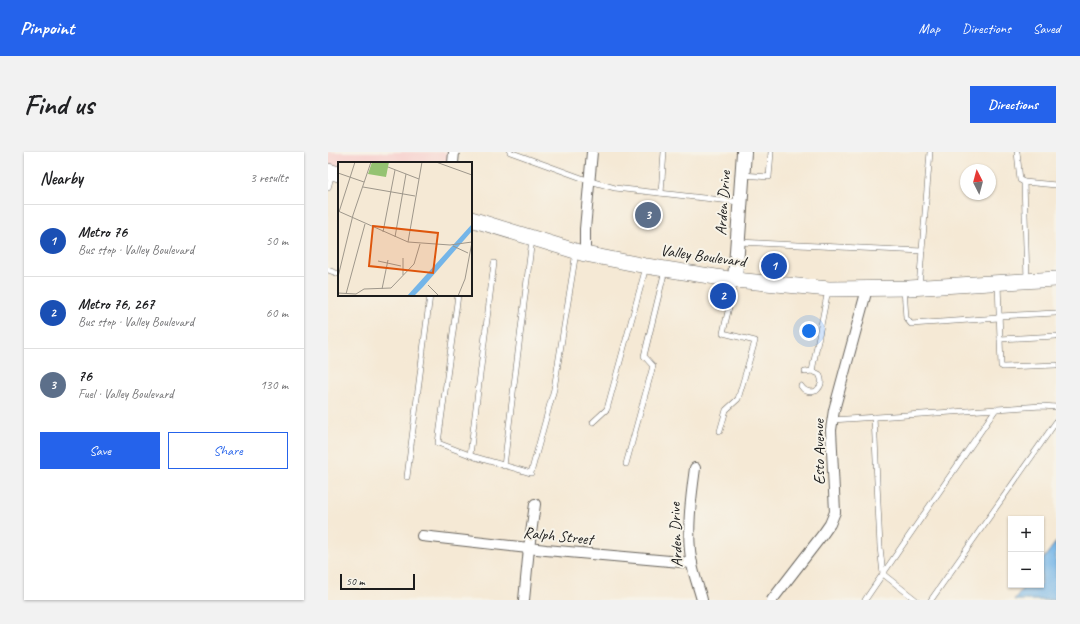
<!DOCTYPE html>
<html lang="en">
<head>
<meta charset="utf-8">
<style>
	body { margin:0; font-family:Caveat,sans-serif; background:#f2f2f2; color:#202124 }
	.controls { position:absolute; right:12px; bottom:12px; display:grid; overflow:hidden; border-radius:0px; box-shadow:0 1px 3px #0004 }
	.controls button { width:36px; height:36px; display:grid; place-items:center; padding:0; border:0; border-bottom:1px solid #e0e0e0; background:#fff; color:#202124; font:20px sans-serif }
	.compass { position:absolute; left:632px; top:12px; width:36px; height:36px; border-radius:50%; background:#fff; box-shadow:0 1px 3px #0004; rotate:354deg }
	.scale { position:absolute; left:12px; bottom:10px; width:75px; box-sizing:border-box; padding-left:4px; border:2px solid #1c1c1c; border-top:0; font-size:11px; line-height:14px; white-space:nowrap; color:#1c1c1c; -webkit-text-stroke:3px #f7f3e8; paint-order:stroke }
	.you { position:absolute; left:481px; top:179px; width:14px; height:14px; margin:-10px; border:3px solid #fff; border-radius:50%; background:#1a73e8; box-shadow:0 0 0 6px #1a73e833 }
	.badge { display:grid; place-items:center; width:26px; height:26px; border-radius:50%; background:#2563eb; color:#fff; font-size:13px; font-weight:700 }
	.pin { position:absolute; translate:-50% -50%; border:2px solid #fff; box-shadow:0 1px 4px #0006 }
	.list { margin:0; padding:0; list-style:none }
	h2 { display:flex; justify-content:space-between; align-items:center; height:52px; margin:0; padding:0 16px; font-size:17px }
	h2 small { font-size:13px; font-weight:400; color:#757577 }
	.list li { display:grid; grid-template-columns:26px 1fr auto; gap:12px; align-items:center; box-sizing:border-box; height:72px; padding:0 16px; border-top:1px solid #e0e0e0 }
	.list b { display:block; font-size:15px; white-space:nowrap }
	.list p { margin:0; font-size:13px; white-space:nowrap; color:#757577 }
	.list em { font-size:13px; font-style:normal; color:#757577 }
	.actions { display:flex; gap:8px; padding:12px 16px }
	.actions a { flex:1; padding:9px 0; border:1px solid #2563eb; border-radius:0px; text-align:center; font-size:14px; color:#2563eb }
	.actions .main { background:#2563eb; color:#fff }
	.map { position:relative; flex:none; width:728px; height:448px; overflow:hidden; border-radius:0px }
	header { display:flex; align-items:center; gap:24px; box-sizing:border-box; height:56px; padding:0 20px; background:#2563eb; color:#fff }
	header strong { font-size:19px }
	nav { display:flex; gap:22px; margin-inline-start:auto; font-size:14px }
	.intro { display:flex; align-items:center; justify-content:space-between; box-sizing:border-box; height:96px; padding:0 24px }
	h1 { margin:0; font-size:28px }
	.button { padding:10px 18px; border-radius:0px; background:#2563eb; color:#fff; font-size:14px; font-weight:700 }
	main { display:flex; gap:24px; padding:0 24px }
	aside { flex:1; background:#fff; border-radius:0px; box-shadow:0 1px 3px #0004 }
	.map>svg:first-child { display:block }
	.built { fill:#f7d0ce }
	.water { fill:#74b5e8; stroke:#486882 }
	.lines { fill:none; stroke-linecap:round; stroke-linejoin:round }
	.lane-casing { stroke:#68645d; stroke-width:6 }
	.street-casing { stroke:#68645d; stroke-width:12 }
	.secondary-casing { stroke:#68645d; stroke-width:16 }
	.primary-casing { stroke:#68645d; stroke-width:16 }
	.lane { stroke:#fff; stroke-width:5 }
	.street { stroke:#fff; stroke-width:10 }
	.secondary { stroke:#fff; stroke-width:14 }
	.primary { stroke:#fff; stroke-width:15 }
	.labels { text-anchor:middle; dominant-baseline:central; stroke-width:4; stroke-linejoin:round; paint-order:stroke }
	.street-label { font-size:16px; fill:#1c1c1c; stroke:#f7f3e8 }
	.inset-road { fill:none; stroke:#9e978b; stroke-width:1 }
	.view { fill:#de560d; fill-opacity:0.15; stroke:#de560d; stroke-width:2 }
	.inset-edge { fill:none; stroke:#1c1c1c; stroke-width:2 }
</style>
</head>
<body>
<header>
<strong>Pinpoint</strong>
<nav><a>Map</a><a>Directions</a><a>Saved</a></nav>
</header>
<div class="intro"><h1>Find us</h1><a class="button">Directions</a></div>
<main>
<aside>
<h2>Nearby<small>3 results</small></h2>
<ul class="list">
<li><span class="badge" style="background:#1a4fb4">1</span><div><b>Metro 76</b><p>Bus stop · Valley Boulevard</p></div><em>50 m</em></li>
<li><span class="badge" style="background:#1a4fb4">2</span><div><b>Metro 76, 267</b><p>Bus stop · Valley Boulevard</p></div><em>60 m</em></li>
<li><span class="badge" style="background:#5c6f8a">3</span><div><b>76</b><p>Fuel · Valley Boulevard</p></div><em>130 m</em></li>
</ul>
<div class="actions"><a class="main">Save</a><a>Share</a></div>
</aside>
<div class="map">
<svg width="728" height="448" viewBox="0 0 728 448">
	<rect width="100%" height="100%" fill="#f7f3e8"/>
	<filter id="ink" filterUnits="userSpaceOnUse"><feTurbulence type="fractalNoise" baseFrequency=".025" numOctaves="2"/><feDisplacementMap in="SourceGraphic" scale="8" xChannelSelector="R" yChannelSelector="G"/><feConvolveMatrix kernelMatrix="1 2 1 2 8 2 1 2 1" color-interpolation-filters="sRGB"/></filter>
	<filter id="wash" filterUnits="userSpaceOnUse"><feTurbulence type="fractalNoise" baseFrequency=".012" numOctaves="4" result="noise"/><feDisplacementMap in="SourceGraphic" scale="16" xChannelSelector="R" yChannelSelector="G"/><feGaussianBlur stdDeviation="0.9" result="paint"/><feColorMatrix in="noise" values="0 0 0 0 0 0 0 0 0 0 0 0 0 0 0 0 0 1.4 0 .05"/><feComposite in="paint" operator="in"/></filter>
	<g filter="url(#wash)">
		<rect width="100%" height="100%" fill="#f5e9d5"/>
		<polygon class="built" points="0,0 127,0 126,11 11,11 11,22 0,18"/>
		<polygon class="water" points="728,390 728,448 686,448 697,433 713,433 713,410"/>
	</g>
	<g filter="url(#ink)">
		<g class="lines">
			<defs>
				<g id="lane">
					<polyline points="182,0 262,29 287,36 411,50"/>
					<polyline points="689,0 692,28 696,30"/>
					<polyline points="415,23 441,25 443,0"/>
					<polyline points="0,36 4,21"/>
					<polyline points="333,41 336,0"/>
					<polyline points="411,90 594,99"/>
					<polyline points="0,118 11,122"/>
					<polyline points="699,128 696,30 728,33"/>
					<polyline points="670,132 673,214 675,215 728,213"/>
					<polyline points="591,135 602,0"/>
					<polyline points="576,137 578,166 583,172 671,166"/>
					<polyline points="130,143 110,291 147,305 203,321 226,237 248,100"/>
					<polyline points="671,164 728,161"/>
					<polyline points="672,187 728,184"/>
					<polyline points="484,219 500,138"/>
					<path d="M473 234C477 240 482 241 488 239 494 234 495 229 491 222L484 219 477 220"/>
					<polyline points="546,265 552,395 555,422 588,448"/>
					<polyline points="504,268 714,254 728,255"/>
					<polyline points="265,270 279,257 318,115"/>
					<polyline points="392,279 398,258 410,247 427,189 395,181 407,129"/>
					<polyline points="142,303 166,111"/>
					<polyline points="298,312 325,214 316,204 337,118"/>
					<polyline points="176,314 204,87"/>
					<polyline points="79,325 102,143"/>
					<polyline points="537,448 668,257"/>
					<polyline points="603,448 728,270"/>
				</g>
				<g id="street">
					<polyline points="125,11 126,0"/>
					<polyline points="257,102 257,77 264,0"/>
					<path d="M367 316C363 345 358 383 364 412 366 424 371 436 374 448"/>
					<polyline points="94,384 218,398 364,411"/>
					<polyline points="196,448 201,396 207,352"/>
					<polyline points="444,448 495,382 502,372 507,360 503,278 506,258 539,137"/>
				</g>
				<polyline id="secondary" points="407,128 416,0"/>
				<g id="primary">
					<polyline points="0,19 11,22"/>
					<polyline points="143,67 257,102 318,114 407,128 501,137 581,136 728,127"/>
				</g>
			</defs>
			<use href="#lane" class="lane-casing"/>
			<use href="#street" class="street-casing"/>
			<use href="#secondary" class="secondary-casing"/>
			<use href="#primary" class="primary-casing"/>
			<use href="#lane" class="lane"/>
			<use href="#street" class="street"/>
			<use href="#secondary" class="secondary"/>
			<use href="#primary" class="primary"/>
		</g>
	</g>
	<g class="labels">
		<g class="street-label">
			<text transform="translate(395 51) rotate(-86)">Arden Drive</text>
			<text transform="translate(375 104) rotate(8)">Valley Boulevard</text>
			<text transform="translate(491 300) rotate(-90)">Esto Avenue</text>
			<text transform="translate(348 383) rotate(-92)">Arden Drive</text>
			<text transform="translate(230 384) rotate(6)">Ralph Street</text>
		</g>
	</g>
	<g transform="translate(10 10)">
		<rect width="134" height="134" fill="#f5e9d5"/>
		<path d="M34 0H51L48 15 30 12Z" fill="#95c372"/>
		<path d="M134 62V69L85 125 76 134H69Z" fill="#74b5e8"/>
		<path class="inset-road" d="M98 0 134 13M50 5 81 17M0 11 26 20M25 25 77 34M0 49 70 80 112 83 134 80M1 50 17 0M45 70 57 8M57 75 68 12M70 80 84 0M115 84 130 91M65 96V113M40 99 63 104M0 115 15 53 33 0M90 123 101 134M44 127 50 98M0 131 18 132 26 127 53 126 76 102 82 82M8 132 27 62M120 134 127 117 134 80"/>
		<path class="view" d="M35 64 100 71 95 111 31 104Z"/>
		<rect width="134" height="134" class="inset-edge"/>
	</g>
</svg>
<div class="controls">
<button>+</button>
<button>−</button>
</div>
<svg class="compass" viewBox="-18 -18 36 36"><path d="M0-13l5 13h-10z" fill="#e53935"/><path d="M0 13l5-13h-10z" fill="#757577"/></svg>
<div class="scale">50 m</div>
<div class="you"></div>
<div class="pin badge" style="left:446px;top:114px;background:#1a4fb4">1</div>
<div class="pin badge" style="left:395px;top:144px;background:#1a4fb4">2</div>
<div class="pin badge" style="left:320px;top:63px;background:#5c6f8a">3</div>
</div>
</main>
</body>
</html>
